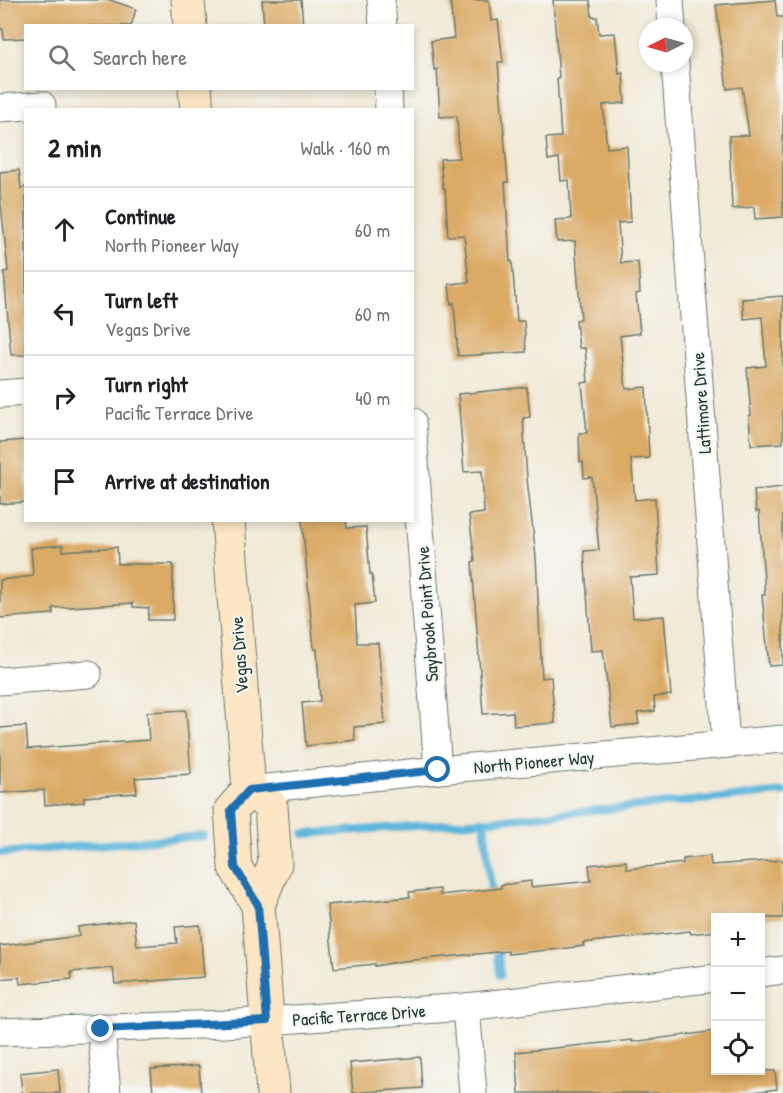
<!DOCTYPE html>
<html lang="en">
<head>
<meta charset="utf-8">
<style>
	body { margin:0; font-family:"Patrick Hand",sans-serif; background:#f6f6f6; color:#202124 }
	.controls { position:absolute; right:18px; bottom:18px; display:grid; overflow:hidden; border-radius:0px; box-shadow:0 3px 9px #0003 }
	.controls button { width:54px; height:54px; display:grid; place-items:center; padding:0; border:0; border-bottom:2px solid #e0e0e0; background:#fff; color:#202124; font:30px sans-serif }
	.compass { position:absolute; left:639px; top:18px; width:54px; height:54px; border-radius:50%; background:#fff; box-shadow:0 3px 9px #0003; rotate:265deg }
	.stop { position:absolute; width:18px; height:18px; margin:-14px; border:4px solid #1f6fb2; border-radius:50%; background:#fff }
	.stop.end { background:#1f6fb2; border-color:#fff; box-shadow:0 2px 6px #0008 }
	.list { margin:0; padding:0; list-style:none }
	h2 { display:flex; justify-content:space-between; align-items:center; height:78px; margin:0; padding:0 24px; font-size:26px }
	h2 small { font-size:20px; font-weight:400; color:#757577 }
	.list li { display:grid; grid-template-columns:39px 1fr auto; gap:18px; align-items:center; box-sizing:border-box; height:84px; padding:0 24px; border-top:2px solid #e0e0e0 }
	.list b { display:block; font-size:22px; white-space:nowrap }
	.list p { margin:0; font-size:20px; white-space:nowrap; color:#757577 }
	.list em { font-size:20px; font-style:normal; color:#757577 }
	.icon { flex:none; width:33px; height:33px; fill:none; stroke:currentColor; stroke-width:2; stroke-linecap:round; stroke-linejoin:round }
	.map { position:relative; flex:none; width:783px; height:1093px; overflow:hidden }
	.search { position:absolute; background:#fff; box-shadow:0 3px 9px #0003; left:24px; top:24px; width:390px; height:66px; display:flex; align-items:center; gap:15px; box-sizing:border-box; padding:0 21px; border-radius:0px; color:#757577; font-size:22px }
	.panel { position:absolute; background:#fff; box-shadow:0 3px 9px #0003; left:24px; top:108px; width:390px; height:414px; border-radius:0px }
	.map>svg:first-child { display:block }
	.lines { fill:none; stroke-linecap:round; stroke-linejoin:round }
	.stream { stroke:#5fb6dc; stroke-width:8 }
	.building { fill:#dbaa65 }
	.street-casing { stroke:#687a6d; stroke-width:29 }
	.secondary-casing { stroke:#687a6d; stroke-width:35 }
	.street { stroke:#fff; stroke-width:27 }
	.secondary { stroke:#fce6c4; stroke-width:33 }
	.route { stroke:#1f6fb2; stroke-width:8 }
	.labels { text-anchor:middle; dominant-baseline:central; stroke-width:4.5; stroke-linejoin:round; paint-order:stroke }
	.street-label { font-size:18px; fill:#1f3d34; stroke:#f6f6f2 }
</style>
</head>
<body>
<div class="map">
<svg width="783" height="1093" viewBox="0 0 783 1093">
	<rect width="100%" height="100%" fill="#f6f6f2"/>
	<filter id="ink" filterUnits="userSpaceOnUse"><feTurbulence type="fractalNoise" baseFrequency=".0167" numOctaves="2"/><feDisplacementMap in="SourceGraphic" scale="12" xChannelSelector="R" yChannelSelector="G"/><feConvolveMatrix kernelMatrix="1 2 1 2 8 2 1 2 1" color-interpolation-filters="sRGB"/></filter>
	<filter id="wash" filterUnits="userSpaceOnUse"><feTurbulence type="fractalNoise" baseFrequency=".008" numOctaves="4" result="noise"/><feDisplacementMap in="SourceGraphic" scale="24" xChannelSelector="R" yChannelSelector="G"/><feGaussianBlur stdDeviation="1.35" result="paint"/><feColorMatrix in="noise" values="0 0 0 0 0 0 0 0 0 0 0 0 0 0 0 0 0 1.4 0 .05"/><feComposite in="paint" operator="in"/></filter>
	<g filter="url(#wash)">
		<rect width="100%" height="100%" fill="#f1ead7"/>
		<g class="lines">
			<g class="stream">
				<polyline points="484,821 492,899"/>
				<polyline points="304,834 484,821 783,792"/>
				<polyline points="0,853 204,836"/>
				<polyline points="497,943 500,975"/>
			</g>
		</g>
		<g id="blocks">
			<g class="building">
				<polygon points="0,0 110,0 136,9 131,26 26,26 26,38 4,39 3,29 0,29"/>
				<polygon points="262,0 301,0 303,26 264,26"/>
				<polygon points="450,0 489,0 491,21 498,20 503,62 498,62 508,182 505,182 510,261 512,261 517,321 524,321 526,352 458,356 454,303 451,304 449,284 469,282 464,235 448,236 445,188 443,188 440,159 459,158 457,116 440,117 437,69 434,70 431,41 454,38"/>
				<polygon points="553,0 590,0 592,17 597,17 599,34 615,33 619,74 623,73 625,103 603,105 607,148 627,146 631,222 618,223 621,263 638,262 640,293 636,294 640,333 620,336 626,389 646,387 649,458 631,459 635,500 655,498 659,575 630,577 633,618 664,616 671,695 654,697 655,711 637,713 639,724 612,727 603,650 591,651 584,551 599,550 592,477 584,478 583,462 580,462 579,433 587,433 582,383 588,382 585,348 579,348 576,320 581,319 575,241 557,242 555,220 571,219 569,180 561,181 559,158 548,160 546,138 561,137 557,78 559,78"/>
				<polygon points="775,0 777,17 783,17 783,217 755,219 754,207 732,209 729,136 749,135 742,87 727,89 716,5"/>
				<polygon points="19,170 21,188 26,187 26,355 11,355 4,272 8,271 0,194 0,172"/>
				<polygon points="783,296 783,443 751,445 749,416 751,415 747,368 766,366 762,317 744,319 742,299"/>
				<polygon points="527,387 530,417 523,418 527,479 536,557 542,678 551,677 555,723 514,726 513,712 483,714 472,562 475,561 469,515 484,513 482,471 464,472 458,394"/>
				<polygon points="26,440 26,502 0,504 0,442"/>
				<polygon points="783,487 783,665 769,666 762,595 765,595 759,511 756,512 754,490"/>
				<polygon points="302,520 346,520 347,528 366,527 370,574 372,574 375,603 355,605 357,643 378,643 385,724 354,727 355,740 306,746 302,703 320,701 317,649 314,649"/>
				<polygon points="63,545 63,551 117,547 118,564 173,564 173,620 148,620 149,608 133,607 133,603 53,608 53,614 0,618 0,580 33,576 31,548"/>
				<polygon points="186,710 191,774 135,778 137,793 84,797 84,802 45,805 44,790 0,793 0,728 26,726 28,749 149,740 147,712"/>
				<polygon points="710,856 711,865 783,860 783,918 716,918 716,931 691,934 690,931 583,943 584,946 559,949 508,954 508,951 403,961 375,966 375,964 334,968 327,905 410,897 409,892 440,889 440,895 501,888 501,885 531,881 531,887 591,881 589,865 626,861 627,869 683,863 683,859"/>
				<polygon points="134,920 137,946 177,943 175,927 200,925 204,977 115,984 113,968 71,972 72,979 20,984 19,977 0,979 0,946 79,936 78,927"/>
				<polygon points="716,1031 716,1071 775,1071 777,1089 745,1093 519,1093 516,1052 632,1040 632,1042"/>
				<polygon points="420,1057 422,1088 353,1093 350,1063"/>
				<polygon points="199,1066 201,1093 153,1093 151,1069"/>
				<polygon points="58,1069 60,1093 22,1093 20,1073"/>
			</g>
		</g>
	</g>
	<g filter="url(#ink)">
		<use href="#blocks" fill-opacity="0" stroke="#687a6d" stroke-width="1.5"/>
		<g class="lines">
			<defs>
				<g id="street">
					<polyline points="381,0 383,26"/>
					<polyline points="670,0 672,27"/>
					<polyline points="675,63 726,744"/>
					<polyline points="388,88 389,110"/>
					<polyline points="0,108 42,105"/>
					<polyline points="0,394 26,392"/>
					<polyline points="412,421 438,770"/>
					<polyline points="0,681 88,674"/>
					<polyline points="249,790 438,770 783,739"/>
					<polyline points="760,973 783,970"/>
					<polyline points="466,1007 473,1093"/>
					<polyline points="101,1029 107,1093"/>
					<polyline points="0,1032 224,1024 466,1007 716,978"/>
				</g>
				<g id="secondary">
					<polyline points="188,0 190,26"/>
					<polyline points="195,88 197,110"/>
					<polyline points="228,520 249,790 231,810 235,867 258,905 273,1093"/>
					<polyline points="249,790 271,806 275,864 258,905"/>
				</g>
			</defs>
			<use href="#street" class="street-casing"/>
			<use href="#secondary" class="secondary-casing"/>
			<use href="#street" class="street"/>
			<use href="#secondary" class="secondary"/>
		</g>
	</g>
	<g class="lines" filter="url(#ink)">
		<polyline class="route" points="101,1029 267,1021 258,905 235,867 231,810 249,790 438,770"/>
	</g>
	<g class="labels">
		<g class="street-label">
			<text transform="translate(701 403) rotate(-94)">Lattimore Drive</text>
			<text transform="translate(427 614) rotate(-94)">Saybrook Point Drive</text>
			<text transform="translate(239 655) rotate(-94)">Vegas Drive</text>
			<text transform="translate(534 762) rotate(-5)">North Pioneer Way</text>
			<text transform="translate(359 1015) rotate(-4)">Pacific Terrace Drive</text>
		</g>
	</g>
</svg>
<div class="controls">
<button>+</button>
<button>−</button>
<button><svg class="icon" aria-label="locate" viewBox="0 0 24 24"><circle cx="12" cy="12" r="6"/><path d="M12 2v4M12 18v4M2 12h4M18 12h4"/></svg></button>
</div>
<svg class="compass" viewBox="-18 -18 36 36"><path d="M0-13l5 13h-10z" fill="#e53935"/><path d="M0 13l5-13h-10z" fill="#757577"/></svg>
<div class="stop" style="left:438px;top:770px"></div>
<div class="stop end" style="left:101px;top:1029px"></div>
<div class="search"><svg class="icon" aria-label="search" viewBox="0 0 24 24"><circle cx="10" cy="10" r="6"/><path d="M15 15l6 6"/></svg>Search here</div>
<section class="panel">
<h2>2 min<small>Walk · 160 m</small></h2>
<ul class="list">
<li><svg class="icon" aria-label="ahead" viewBox="0 0 24 24"><path d="M12 20V5M6 11l6-6 6 6"/></svg><div><b>Continue</b><p>North Pioneer Way</p></div><em>60 m</em></li>
<li><svg class="icon" aria-label="left" viewBox="0 0 24 24"><path d="M17 20v-9H6M10 6l-5 5 5 5"/></svg><div><b>Turn left</b><p>Vegas Drive</p></div><em>60 m</em></li>
<li><svg class="icon" aria-label="right" viewBox="0 0 24 24"><path d="M7 20v-9h11M14 6l5 5-5 5"/></svg><div><b>Turn right</b><p>Pacific Terrace Drive</p></div><em>40 m</em></li>
<li><svg class="icon" aria-label="arrive" viewBox="0 0 24 24"><path d="M6 21V4h12l-3 4 3 4H6"/></svg><div><b>Arrive at destination</b></div></li>
</ul>
</section>
</div>
</body>
</html>
